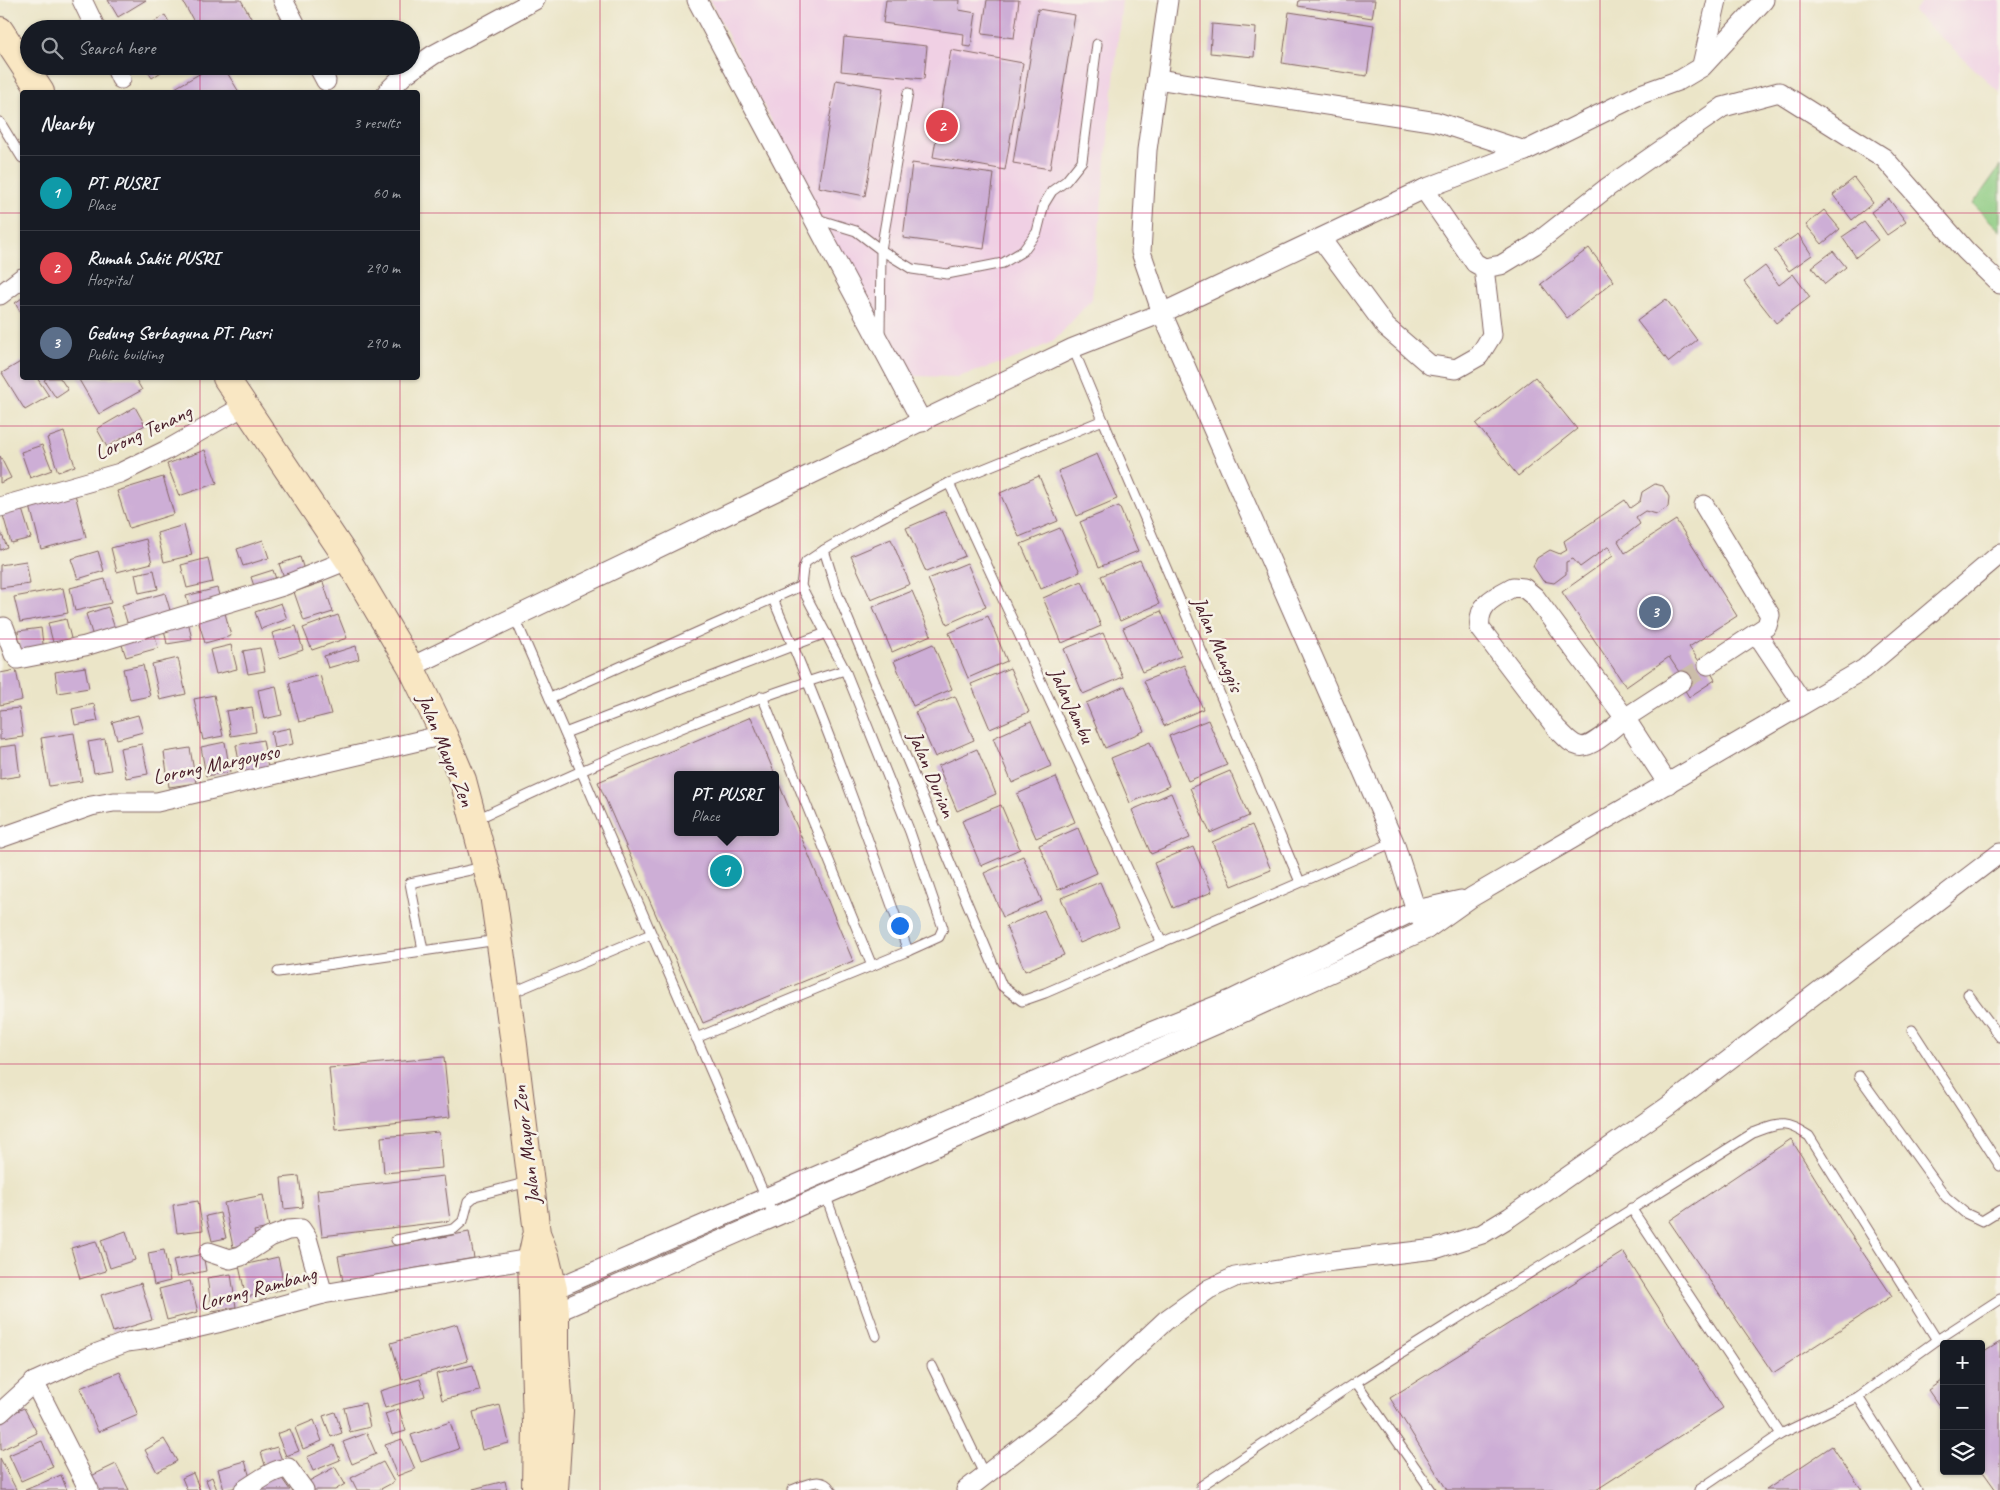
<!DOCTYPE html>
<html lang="en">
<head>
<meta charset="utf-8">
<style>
	body { margin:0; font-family:Caveat,sans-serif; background:#20242c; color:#f1f3f6 }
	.controls { position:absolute; right:15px; bottom:15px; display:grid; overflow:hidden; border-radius:5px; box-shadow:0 1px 4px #0004 }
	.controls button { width:45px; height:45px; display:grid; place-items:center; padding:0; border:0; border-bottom:1px solid #363941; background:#171b24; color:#f1f3f6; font:25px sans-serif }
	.you { position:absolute; left:899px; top:925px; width:18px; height:18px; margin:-12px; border:4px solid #fff; border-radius:50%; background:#1a73e8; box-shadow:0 0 0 8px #1a73e833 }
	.badge { display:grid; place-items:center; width:32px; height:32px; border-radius:50%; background:#db2777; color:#fff; font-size:16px; font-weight:700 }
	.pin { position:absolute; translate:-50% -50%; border:2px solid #fff; box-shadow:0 1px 5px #0006 }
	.popup { position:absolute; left:674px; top:771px; width:105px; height:65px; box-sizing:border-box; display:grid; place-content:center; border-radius:5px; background:#171b24; filter:drop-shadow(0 1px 4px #0005); font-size:16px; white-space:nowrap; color:#9ea1a6 }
	.popup b { font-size:19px; color:#f1f3f6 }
	.popup::after { content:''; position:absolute; left:50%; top:100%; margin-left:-10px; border:10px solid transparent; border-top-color:#171b24 }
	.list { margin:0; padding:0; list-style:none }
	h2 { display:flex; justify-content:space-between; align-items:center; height:65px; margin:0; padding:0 20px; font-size:21px }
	h2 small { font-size:16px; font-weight:400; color:#9ea1a6 }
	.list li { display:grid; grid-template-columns:32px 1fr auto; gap:15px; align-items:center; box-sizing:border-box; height:75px; padding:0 20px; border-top:1px solid #363941 }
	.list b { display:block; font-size:19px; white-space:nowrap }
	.list p { margin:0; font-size:16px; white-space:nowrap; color:#9ea1a6 }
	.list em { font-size:16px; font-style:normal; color:#9ea1a6 }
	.icon { flex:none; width:28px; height:28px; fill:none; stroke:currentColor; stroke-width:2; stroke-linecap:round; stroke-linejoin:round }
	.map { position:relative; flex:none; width:2000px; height:1490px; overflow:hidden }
	.search { position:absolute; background:#171b24; box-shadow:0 1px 4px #0004; left:20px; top:20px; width:400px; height:55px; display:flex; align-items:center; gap:12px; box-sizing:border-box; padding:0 18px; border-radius:28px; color:#9ea1a6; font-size:19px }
	.panel { position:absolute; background:#171b24; box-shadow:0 1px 4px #0004; left:20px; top:90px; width:400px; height:290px; border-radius:5px }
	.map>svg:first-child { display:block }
	.built { fill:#f0d0e4 }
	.grass { fill:#8bca80; stroke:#6a7456 }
	.building { fill:#cdaed6; fill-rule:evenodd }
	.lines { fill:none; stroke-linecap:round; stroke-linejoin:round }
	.street-tunnel { stroke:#cbbda9; stroke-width:19; stroke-dasharray:19 9; stroke-linecap:butt }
	.lane-casing { stroke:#826462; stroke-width:11 }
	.street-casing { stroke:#826462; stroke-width:21 }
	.secondary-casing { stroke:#826462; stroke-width:28 }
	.lane { stroke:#fff; stroke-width:9 }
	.street { stroke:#fff; stroke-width:19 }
	.secondary { stroke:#f9e7c3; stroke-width:26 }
	.grid { fill:none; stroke:#c2185b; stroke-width:1; stroke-opacity:0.55 }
	.labels { text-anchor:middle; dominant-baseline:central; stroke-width:5; stroke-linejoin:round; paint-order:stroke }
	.street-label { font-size:21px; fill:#4a1f2b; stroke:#f7f3e8 }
</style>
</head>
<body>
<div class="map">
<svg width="2000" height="1490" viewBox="0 0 2000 1490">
	<rect width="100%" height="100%" fill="#f7f3e8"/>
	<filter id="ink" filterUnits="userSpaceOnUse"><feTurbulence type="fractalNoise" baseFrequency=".02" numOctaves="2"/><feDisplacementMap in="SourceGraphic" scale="10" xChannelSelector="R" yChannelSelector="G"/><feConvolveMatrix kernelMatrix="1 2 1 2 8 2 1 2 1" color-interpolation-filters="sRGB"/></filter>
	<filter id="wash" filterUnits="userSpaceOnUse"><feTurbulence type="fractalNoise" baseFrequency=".0096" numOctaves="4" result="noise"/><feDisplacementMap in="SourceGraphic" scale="20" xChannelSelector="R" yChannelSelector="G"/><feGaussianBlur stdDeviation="1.12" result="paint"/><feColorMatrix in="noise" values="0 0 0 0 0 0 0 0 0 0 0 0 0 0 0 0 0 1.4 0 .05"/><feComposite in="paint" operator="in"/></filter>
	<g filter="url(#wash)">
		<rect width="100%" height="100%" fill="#ebe5c8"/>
		<g class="built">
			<polygon points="710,0 1122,0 1092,299 1054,341 1017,358 958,377 912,376 838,252"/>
			<polygon points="1923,0 2000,0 2000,93 1913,11"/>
		</g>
		<polygon class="grass" points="2000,166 2000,231 1973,204"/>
		<g id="blocks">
			<g class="building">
				<polygon points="108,0 146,0 118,17"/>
				<polygon points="182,0 241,0 256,27 198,29"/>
				<polygon points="886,0 960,0 959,10 976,13 971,47 963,46 964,34 883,23"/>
				<polygon points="987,0 1019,0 1014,38 982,34"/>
				<polygon points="1299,0 1375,0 1372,18 1298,6"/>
				<polygon points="1038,9 1075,15 1050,169 1013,163"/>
				<polygon points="1289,12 1374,25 1367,76 1282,63"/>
				<polygon points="165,15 173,29 143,29"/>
				<polygon points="1212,24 1256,28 1254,57 1210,53"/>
				<polygon points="844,37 927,46 924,79 841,71"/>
				<polygon points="951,50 1023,63 1005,170 933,157"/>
				<polygon points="144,66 170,66 152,78"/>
				<polygon points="213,66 223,66 239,92 178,92 175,88"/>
				<polygon points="836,80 883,88 865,196 818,187"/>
				<polygon points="912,163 994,174 984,249 903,238"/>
				<polygon points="1854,178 1873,203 1852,220 1833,195"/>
				<polygon points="1889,199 1906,222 1887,235 1871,212"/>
				<polygon points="1824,210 1840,229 1822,244 1806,225"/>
				<polygon points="1864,222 1878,240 1856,257 1842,237"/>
				<polygon points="1798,234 1812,255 1789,271 1774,250"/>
				<polygon points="1589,248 1614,281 1567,318 1541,284"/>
				<polygon points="1833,251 1846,267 1825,284 1812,267"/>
				<polygon points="1765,266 1779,285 1793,274 1810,297 1776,323 1744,282"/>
				<polygon points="22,298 22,315 15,303"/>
				<polygon points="1666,299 1697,340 1669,362 1637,321"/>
				<polygon points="22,361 22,378 37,378 49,396 25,410 2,373"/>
				<polygon points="1535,377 1577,429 1518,476 1476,424"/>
				<polygon points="47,378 60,378 68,390 56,398 44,380"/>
				<polygon points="78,378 135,378 142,390 99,414"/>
				<polygon points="135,407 145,425 107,447 97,429"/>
				<polygon points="64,432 75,466 58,472 47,438"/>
				<polygon points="42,445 52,470 30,478 21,452"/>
				<polygon points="205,450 217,483 179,496 167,464"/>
				<polygon points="1097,454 1117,499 1077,516 1058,471"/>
				<polygon points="0,456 11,478 0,483"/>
				<polygon points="1039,476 1058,521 1019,537 1000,493"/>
				<polygon points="163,477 174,514 129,528 117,491"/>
				<polygon points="1655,484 1663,486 1669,497 1668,507 1657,514 1645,511 1636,517 1640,524 1618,541 1625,553 1676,520 1737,616 1689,647 1699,661 1703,658 1715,680 1689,697 1677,677 1681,675 1669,657 1626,687 1562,592 1613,556 1609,546 1580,567 1573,559 1566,562 1566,574 1554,583 1543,581 1533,566 1537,558 1550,550 1560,554 1567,550 1564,541 1625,500 1630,508 1640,501 1642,492"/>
				<polygon points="75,494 86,537 41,549 30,506"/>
				<polygon points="21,506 31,538 11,543 2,512"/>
				<polygon points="1119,506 1138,551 1099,567 1080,522"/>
				<polygon points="945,511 965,556 926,572 906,528"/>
				<polygon points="184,525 192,555 164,562 157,533"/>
				<polygon points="1060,528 1080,572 1041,589 1021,544"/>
				<polygon points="0,530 7,547 0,550"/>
				<polygon points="146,539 152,563 117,572 111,548"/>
				<polygon points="891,539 910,584 871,600 851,556"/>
				<polygon points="263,540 269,558 243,566 237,549"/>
				<polygon points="98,551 104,571 78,579 71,559"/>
				<polygon points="300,557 304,570 284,577 279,564"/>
				<polygon points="208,558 213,582 187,588 181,565"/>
				<polygon points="1140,560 1159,604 1120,621 1101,576"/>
				<polygon points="26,561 30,584 0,588 0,565"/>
				<polygon points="967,563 986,607 947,624 928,579"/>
				<polygon points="154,570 158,589 139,593 135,574"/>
				<polygon points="273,570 277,582 255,589 251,577"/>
				<polygon points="105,579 111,603 75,611 70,588"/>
				<polygon points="1082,581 1101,626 1062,643 1043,598"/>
				<polygon points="323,582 333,612 304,621 294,592"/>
				<polygon points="63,588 68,613 20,622 14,597"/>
				<polygon points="217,588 221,602 190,610 186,596"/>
				<polygon points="912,591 931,635 892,652 873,607"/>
				<polygon points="165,593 172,617 129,629 122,605"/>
				<polygon points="281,603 287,619 261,629 255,612"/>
				<polygon points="108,607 116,632 94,640 86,614"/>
				<polygon points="1161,611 1181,656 1142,672 1123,628"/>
				<polygon points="225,613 231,636 205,643 198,620"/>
				<polygon points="338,615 347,638 312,650 303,628"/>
				<polygon points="988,616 1007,661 968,678 949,633"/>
				<polygon points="66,619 73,646 55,650 48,623"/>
				<polygon points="188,620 192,640 167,644 163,624"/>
				<polygon points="296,626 303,650 280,658 272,633"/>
				<polygon points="41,628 44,651 21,654 18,631"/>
				<polygon points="154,632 158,648 126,657 121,642"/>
				<polygon points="1103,633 1123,677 1083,694 1064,649"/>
				<polygon points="933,644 952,689 913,706 894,661"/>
				<polygon points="231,645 237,669 216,674 210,650"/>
				<polygon points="356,646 359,659 328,668 324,656"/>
				<polygon points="260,648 265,671 248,674 243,651"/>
				<polygon points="178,658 186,694 160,700 152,664"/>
				<polygon points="143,665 150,696 130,700 123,669"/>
				<polygon points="1184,665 1203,709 1164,726 1144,681"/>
				<polygon points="85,667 89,688 58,693 55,672"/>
				<polygon points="1010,668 1029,712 990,729 971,684"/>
				<polygon points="16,670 22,700 0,705 0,673"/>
				<polygon points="320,675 331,714 299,722 289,683"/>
				<polygon points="276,686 282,715 264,719 258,690"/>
				<polygon points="1125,686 1144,731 1105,748 1086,703"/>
				<polygon points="214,695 223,736 203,740 194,699"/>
				<polygon points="955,696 974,740 935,757 915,712"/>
				<polygon points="94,704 98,721 75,725 72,709"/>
				<polygon points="252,707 256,732 231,736 226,711"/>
				<polygon points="19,708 23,737 0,740 0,710"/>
				<polygon points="138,715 143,732 117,739 112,722"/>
				<path d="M751 717 853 961 703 1023 598 782ZM677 775H775V832H677Z"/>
				<polygon points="1208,720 1227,765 1188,781 1169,736"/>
				<polygon points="1031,721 1051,766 1012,783 993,738"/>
				<polygon points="290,728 293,744 274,748 271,732"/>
				<polygon points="74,733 82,781 49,786 41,738"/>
				<polygon points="105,739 111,770 94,773 88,742"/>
				<polygon points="263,740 268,768 241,773 236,745"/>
				<polygon points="225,742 230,772 206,776 201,747"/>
				<polygon points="1150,742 1169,786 1130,803 1111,758"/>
				<polygon points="142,744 148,774 126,778 120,748"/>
				<polygon points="16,745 20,776 0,779 0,747"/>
				<polygon points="190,748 196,783 169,787 164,752"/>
				<polygon points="977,749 996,794 957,811 938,766"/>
				<polygon points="1230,771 1249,816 1210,833 1190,788"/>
				<polygon points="1056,777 1075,822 1036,838 1017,794"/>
				<polygon points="1171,793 1190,838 1151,854 1132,810"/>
				<polygon points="1001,805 1020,849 981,866 962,821"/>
				<polygon points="1252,825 1271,870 1232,886 1212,842"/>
				<polygon points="1078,828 1097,873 1058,890 1039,845"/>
				<polygon points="1193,847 1212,892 1173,908 1154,863"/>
				<polygon points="1023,856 1042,901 1003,917 984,873"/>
				<polygon points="1100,882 1119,927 1080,943 1061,898"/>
				<polygon points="1044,910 1064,955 1025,971 1006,926"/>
				<polygon points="444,1057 450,1117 335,1129 329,1068"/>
				<polygon points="439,1132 442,1168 384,1173 381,1137"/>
				<polygon points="1791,1139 1841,1220 1892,1296 1773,1373 1669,1221"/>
				<polygon points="299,1176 303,1207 284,1209 281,1178"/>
				<polygon points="444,1176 450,1221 322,1236 317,1190"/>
				<polygon points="263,1195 269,1228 254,1231 257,1243 233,1247 224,1203"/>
				<polygon points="198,1201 203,1230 177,1233 173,1205"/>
				<polygon points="220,1213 226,1238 212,1241 206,1216"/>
				<polygon points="126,1231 135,1260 110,1268 101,1240"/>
				<polygon points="469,1232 474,1258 343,1281 338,1256"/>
				<polygon points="96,1241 106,1271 80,1279 71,1248"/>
				<polygon points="164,1250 170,1281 154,1285 148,1253"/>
				<polygon points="1623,1252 1723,1408 1596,1490 1447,1490 1390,1398"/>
				<polygon points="203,1254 206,1271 177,1277 173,1260"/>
				<polygon points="278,1257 285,1289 246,1297 239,1266"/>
				<polygon points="231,1274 236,1307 212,1311 207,1278"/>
				<polygon points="190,1281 198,1312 167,1320 159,1289"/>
				<polygon points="141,1283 152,1320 113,1332 101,1295"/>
				<polygon points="457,1324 468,1361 402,1380 391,1343"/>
				<polygon points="2000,1342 2000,1490 1996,1490 1981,1469 1981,1354"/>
				<polygon points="473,1365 480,1391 442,1400 436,1374"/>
				<polygon points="120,1372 138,1415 98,1432 80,1388"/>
				<polygon points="420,1379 425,1396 385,1408 380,1391"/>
				<polygon points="1944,1379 1944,1413 1928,1390"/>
				<polygon points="365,1403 370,1427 350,1432 344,1408"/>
				<polygon points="500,1405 509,1443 482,1450 473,1412"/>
				<polygon points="24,1408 37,1433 1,1450 0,1419"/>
				<polygon points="399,1409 406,1431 392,1435 385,1414"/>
				<polygon points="335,1412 342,1433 331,1437 323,1416"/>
				<polygon points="314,1420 322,1441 303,1449 295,1428"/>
				<polygon points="450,1422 459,1449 421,1462 411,1435"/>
				<polygon points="290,1429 299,1451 286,1456 277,1434"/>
				<polygon points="367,1433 376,1454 352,1464 343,1442"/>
				<polygon points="164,1439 177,1461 157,1472 145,1450"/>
				<polygon points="402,1439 415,1469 397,1476 385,1445"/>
				<polygon points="42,1441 53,1467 21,1481 9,1455"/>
				<polygon points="334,1445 340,1460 313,1471 307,1457"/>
				<polygon points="1832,1446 1862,1490 1766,1490"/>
				<polygon points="277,1447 283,1463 266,1468 261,1452"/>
				<polygon points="0,1458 16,1489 15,1490 0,1490"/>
				<polygon points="245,1461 252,1484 224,1490 218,1469"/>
				<polygon points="383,1462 394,1482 379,1490 357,1490 351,1478"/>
				<polygon points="116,1464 129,1490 93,1490 87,1478"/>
				<polygon points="335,1467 345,1484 335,1490 313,1490 309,1481"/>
				<polygon points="193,1473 200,1490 187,1490 182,1478"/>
				<polygon points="278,1473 290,1490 253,1490"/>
				<polygon points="61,1475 67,1490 25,1490"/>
				<polygon points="212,1477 217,1490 210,1490 206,1480"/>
				<polygon points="505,1481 507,1490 473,1490 473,1489"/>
			</g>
		</g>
	</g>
	<g filter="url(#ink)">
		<use href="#blocks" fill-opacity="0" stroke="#826462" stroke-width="1"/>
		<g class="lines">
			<polyline class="street-tunnel" points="1682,681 1708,665"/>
			<defs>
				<g id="lane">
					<polyline points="908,93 881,250 912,269 947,274 1003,263 1023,251 1037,232 1044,204 1052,191 1066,181 1082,161 1097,44"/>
					<polyline points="0,122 22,158"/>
					<polyline points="817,219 856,231 881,250 880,334"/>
					<polyline points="1103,420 1300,882"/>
					<polyline points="949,483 1162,943"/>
					<polyline points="824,550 838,595 1002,986 1022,1001 1045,993 1394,842"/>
					<path d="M773 599C823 714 866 833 908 951"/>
					<polyline points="515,618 774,1217"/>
					<polyline points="762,696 872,966"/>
					<polyline points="550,698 801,586"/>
					<polyline points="565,733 826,633"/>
					<path d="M477 819C596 763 718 708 845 670"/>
					<polyline points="423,950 410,883 484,867"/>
					<polyline points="278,972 498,940"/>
					<polyline points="509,994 651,934"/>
					<polyline points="1968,994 2000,1037"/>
					<polyline points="1912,1030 2000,1166"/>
					<polyline points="696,1038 908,951 939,937 943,928 910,832 845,670 801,586 803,569 806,562 824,550 873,522 949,483 1103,420 1073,348"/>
					<polyline points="1859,1076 1946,1197 1965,1213 1982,1221 2000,1210"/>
					<polyline points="825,1194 876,1336"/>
					<polyline points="1631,1208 1781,1434"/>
					<polyline points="396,1240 454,1229 463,1221 468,1202 475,1196 528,1182"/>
					<polyline points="932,1366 985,1476"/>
					<polyline points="1356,1382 1431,1490"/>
					<polyline points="1858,1397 1917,1490"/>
					<path d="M1201 1486 1356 1382 1753 1133C1781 1123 1784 1120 1809 1136L1937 1340"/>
					<path d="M792 1490C805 1485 822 1475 831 1490"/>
					<polyline points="1699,1490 1781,1434 1858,1397 1937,1340 2000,1299"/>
				</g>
				<g id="street">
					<polyline points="82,0 96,29"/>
					<polyline points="283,0 298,29"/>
					<polyline points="697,0 922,422"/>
					<polyline points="1168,0 1147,150 1141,252 1162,313 1424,189 1525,151 1641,94 1680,80 1702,67 1764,0"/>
					<polyline points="1702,65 1717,0"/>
					<polyline points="115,66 121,79"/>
					<polyline points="318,66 326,81"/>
					<polyline points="1157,79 1437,122 1525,151"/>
					<polyline points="387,92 404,75 433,55 535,0"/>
					<polyline points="1424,189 1475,263 1484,268 1501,265 1534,245 1608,187 1723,107 1779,92 1884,158 1966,251 2000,284"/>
					<polyline points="1321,239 1386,327 1430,365 1456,369 1479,356 1492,335 1484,268"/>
					<polyline points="0,295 22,278"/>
					<polyline points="1704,505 1770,615 1767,626 1708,665"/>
					<polyline points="0,507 120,473 167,450 244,406"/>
					<path d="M1513 587 1524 588 1535 597 1625 718C1615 726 1590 750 1579 746 1570 744 1564 735 1557 729L1480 628C1477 604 1494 597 1513 587Z"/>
					<polyline points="0,628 4,627 14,654 18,659 85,646 283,586 348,560"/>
					<polyline points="1757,634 1803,703"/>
					<polyline points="411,667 1073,348 1162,313 1394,842 1416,910 1427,929"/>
					<polyline points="1668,784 1625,718 1682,681"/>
					<polyline points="0,838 91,806 114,802 157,802 444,735"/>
					<polyline points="209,1252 230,1259 241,1256 270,1237 288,1230 301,1229 307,1238 323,1294"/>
					<polyline points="543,1294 1143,1035 1233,999 1416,910 1461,900"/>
					<polyline points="547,1316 1231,1018 1427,929 1472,897 1864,669 2000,554"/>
					<polyline points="34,1382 89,1490"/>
					<polyline points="0,1413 34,1382 90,1356 127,1342 149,1339 217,1323 323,1294 542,1257"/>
					<path d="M244 1490C257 1482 273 1469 288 1468L304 1490"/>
					<polyline points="966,1490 1073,1407 1166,1320 1209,1289 1235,1277 1333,1261 1435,1249 1482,1234 1510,1217 1667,1107 2000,853"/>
				</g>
				<g id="secondary">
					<polyline points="0,30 41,92"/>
					<polyline points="226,378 348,560 411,667 444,735 463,780 493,894 513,1037 537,1233 546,1256 554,1289 556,1313 556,1351 560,1411 555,1490"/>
					<polyline points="535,1239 531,1258 536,1424 535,1490"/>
				</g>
			</defs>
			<use href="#lane" class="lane-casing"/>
			<use href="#street" class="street-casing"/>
			<use href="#secondary" class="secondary-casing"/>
			<use href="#lane" class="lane"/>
			<use href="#street" class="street"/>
			<use href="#secondary" class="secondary"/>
		</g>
	</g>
	<path class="grid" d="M200 0V29M400 0V29M600 0V1490M800 0V1490M1000 0V1490M1200 0V1490M1400 0V1490M1600 0V1490M1800 0V1490M200 66V92M400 66V92M0 213H22M418 213H2000M200 378V1490M400 378V1490M0 426H2000M0 639H2000M0 851H2000M0 1064H2000M0 1277H2000"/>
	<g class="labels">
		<g class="street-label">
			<text transform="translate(143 432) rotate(-25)">Lorong Tenang</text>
			<text transform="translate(1218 644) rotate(67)">Jalan Manggis</text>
			<text transform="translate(1072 705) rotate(65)">JalanJambu</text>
			<text transform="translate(446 750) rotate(68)">Jalan Mayor Zen</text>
			<text transform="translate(216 764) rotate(-12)">Lorong Margoyoso</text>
			<text transform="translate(932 774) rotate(67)">Jalan Durian</text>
			<text transform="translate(526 1145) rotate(-97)">Jalan Mayor Zen</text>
			<text transform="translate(258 1288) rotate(-15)">Lorong Rambang</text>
		</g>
	</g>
</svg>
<div class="controls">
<button>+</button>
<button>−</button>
<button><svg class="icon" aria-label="layers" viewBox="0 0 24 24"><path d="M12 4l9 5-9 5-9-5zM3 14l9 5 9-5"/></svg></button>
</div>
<div class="you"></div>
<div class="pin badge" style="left:726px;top:871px;background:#0f9aa8">1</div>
<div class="popup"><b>PT. PUSRI</b>Place</div>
<div class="pin badge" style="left:942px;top:126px;background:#e0444e">2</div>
<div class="pin badge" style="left:1655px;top:612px;background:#5c6f8a">3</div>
<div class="search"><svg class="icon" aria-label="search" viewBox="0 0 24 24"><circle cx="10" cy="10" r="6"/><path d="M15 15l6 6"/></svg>Search here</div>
<section class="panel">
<h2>Nearby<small>3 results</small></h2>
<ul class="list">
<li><span class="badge" style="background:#0f9aa8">1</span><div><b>PT. PUSRI</b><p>Place</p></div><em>60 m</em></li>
<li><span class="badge" style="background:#e0444e">2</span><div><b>Rumah Sakit PUSRI</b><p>Hospital</p></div><em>290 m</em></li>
<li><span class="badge" style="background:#5c6f8a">3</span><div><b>Gedung Serbaguna PT. Pusri</b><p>Public building</p></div><em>290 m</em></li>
</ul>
</section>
</div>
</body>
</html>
